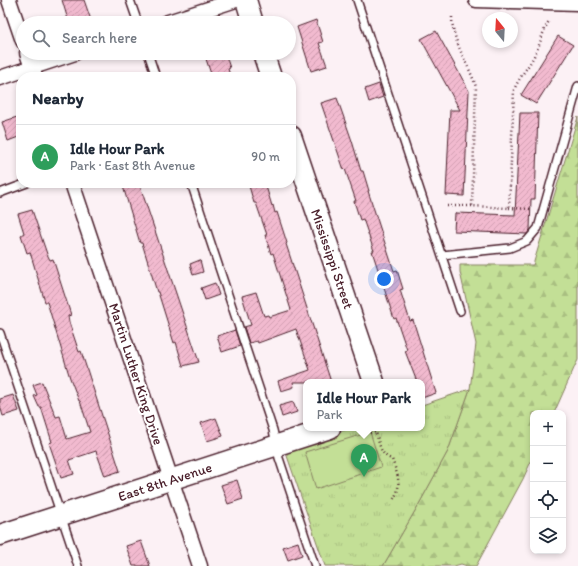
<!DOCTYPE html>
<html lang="en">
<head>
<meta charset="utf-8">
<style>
	body { margin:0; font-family:Itim,sans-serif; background:#f6f6f7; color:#1f2937 }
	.controls { position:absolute; right:12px; bottom:12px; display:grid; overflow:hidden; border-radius:8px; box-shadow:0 2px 6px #0003 }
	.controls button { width:36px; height:36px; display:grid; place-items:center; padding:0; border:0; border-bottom:1px solid #e0e1e3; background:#fff; color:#1f2937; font:20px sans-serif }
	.compass { position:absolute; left:482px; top:12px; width:36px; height:36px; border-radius:50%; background:#fff; box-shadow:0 2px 6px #0003; rotate:342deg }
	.you { position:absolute; left:384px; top:279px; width:14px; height:14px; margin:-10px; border:3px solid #fff; border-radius:50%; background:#1a73e8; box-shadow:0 0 0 6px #1a73e833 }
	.badge { display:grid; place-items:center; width:26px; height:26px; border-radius:50%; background:#0b8043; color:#fff; font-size:13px; font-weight:700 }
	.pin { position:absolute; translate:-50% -33px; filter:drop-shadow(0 1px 2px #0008) }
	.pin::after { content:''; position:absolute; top:21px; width:14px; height:12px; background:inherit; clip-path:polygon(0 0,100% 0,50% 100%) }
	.popup { position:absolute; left:303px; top:379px; width:122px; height:52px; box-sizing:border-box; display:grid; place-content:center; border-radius:8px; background:#fff; filter:drop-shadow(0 1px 3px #0005); font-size:13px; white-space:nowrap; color:#747a83 }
	.popup b { font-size:15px; color:#1f2937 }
	.popup::after { content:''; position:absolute; left:50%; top:100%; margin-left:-8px; border:8px solid transparent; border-top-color:#fff }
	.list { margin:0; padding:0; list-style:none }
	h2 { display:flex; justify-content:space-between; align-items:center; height:52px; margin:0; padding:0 16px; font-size:17px }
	h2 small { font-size:13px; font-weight:400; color:#747a83 }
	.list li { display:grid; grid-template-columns:26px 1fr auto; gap:12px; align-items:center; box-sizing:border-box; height:64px; padding:0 16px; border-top:1px solid #e0e1e3 }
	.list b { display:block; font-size:15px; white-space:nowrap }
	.list p { margin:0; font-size:13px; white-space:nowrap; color:#747a83 }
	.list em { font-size:13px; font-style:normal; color:#747a83 }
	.icon { flex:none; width:22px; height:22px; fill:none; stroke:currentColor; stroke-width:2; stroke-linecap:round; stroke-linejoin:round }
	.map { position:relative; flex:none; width:578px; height:566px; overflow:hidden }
	.search { position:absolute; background:#fff; box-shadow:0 2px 6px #0003; left:16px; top:16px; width:280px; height:44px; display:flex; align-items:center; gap:10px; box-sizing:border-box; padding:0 14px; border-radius:22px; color:#747a83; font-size:15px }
	.panel { position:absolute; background:#fff; box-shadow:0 2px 6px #0003; left:16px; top:72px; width:280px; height:116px; border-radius:16px }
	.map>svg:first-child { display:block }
	.forest { fill:url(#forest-firs); stroke:#867f60 }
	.park { fill:url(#park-tufts); stroke:#867f60 }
	.garden { fill:#c3df96; stroke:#867f60 }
	.building { fill:url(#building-hatch); stroke:#4a1f2b }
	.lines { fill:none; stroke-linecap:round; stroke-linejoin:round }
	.lane-casing { stroke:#4a1f2b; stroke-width:10 }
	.street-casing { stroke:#4a1f2b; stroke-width:17 }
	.secondary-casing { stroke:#4a1f2b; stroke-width:23 }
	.path { stroke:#4a1f2b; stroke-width:2.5; stroke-dasharray:1 3; stroke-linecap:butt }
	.lane { stroke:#fff; stroke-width:7 }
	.street { stroke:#fff; stroke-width:14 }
	.secondary { stroke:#fff; stroke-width:20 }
	.labels { text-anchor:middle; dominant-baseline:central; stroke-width:4; stroke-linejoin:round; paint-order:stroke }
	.street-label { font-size:14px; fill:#4a1f2b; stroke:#fff }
</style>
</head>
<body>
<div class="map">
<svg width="578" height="566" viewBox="0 0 578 566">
	<defs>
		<pattern id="forest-firs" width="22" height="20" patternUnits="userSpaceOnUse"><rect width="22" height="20" fill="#c3df96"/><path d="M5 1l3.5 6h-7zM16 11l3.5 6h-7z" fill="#a9bf81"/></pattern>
		<pattern id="park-tufts" width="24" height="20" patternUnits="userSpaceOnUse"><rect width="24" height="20" fill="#c3df96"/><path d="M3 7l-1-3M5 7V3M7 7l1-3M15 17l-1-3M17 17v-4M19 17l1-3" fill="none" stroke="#a9bf81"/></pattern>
		<pattern id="building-hatch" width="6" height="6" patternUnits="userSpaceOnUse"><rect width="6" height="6" fill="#f2bacf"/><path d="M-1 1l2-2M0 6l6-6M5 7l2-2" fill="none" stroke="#d19fb2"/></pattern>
	</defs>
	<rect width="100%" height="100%" fill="#fcf1f5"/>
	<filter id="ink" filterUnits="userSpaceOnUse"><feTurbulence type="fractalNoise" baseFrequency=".025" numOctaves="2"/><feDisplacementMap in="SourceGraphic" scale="8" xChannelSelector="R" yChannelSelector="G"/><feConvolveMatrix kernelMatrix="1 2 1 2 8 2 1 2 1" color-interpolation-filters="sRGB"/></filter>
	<g filter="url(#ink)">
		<polygon class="forest" points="578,117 578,360 575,366 554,413 533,413 533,457 523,479 476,566 467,566 461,564 454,566 383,566 419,504 448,451 470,389 476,344 460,272 460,265 533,265"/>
		<polygon class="park" points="470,389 448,451 419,504 383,566 325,566 285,450 351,428 422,428 422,405"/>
		<polygon class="garden" points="370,432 381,467 316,489 305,452"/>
		<g class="building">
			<polygon points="62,0 84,0 92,23 69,23"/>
			<polygon points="316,20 323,42 319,43 327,66 311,71 297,27"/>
			<polygon points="436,31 469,91 464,196 446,195 450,110 460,110 421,39"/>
			<polygon points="558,36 573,45 536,104 521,95"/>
			<polygon points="204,53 225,53 230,68 228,69 230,75 224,77 212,77"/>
			<polygon points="379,84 383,97 369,102 365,89"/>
			<polygon points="337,98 352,141 361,171 363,171 369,191 368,191 394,271 397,270 403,289 400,290 410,321 413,320 436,393 422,398 422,382 417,382 412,369 405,351 407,350 396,318 394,319 372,251 374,251 363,219 360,220 354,201 356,201 345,169 344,170 321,103"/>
			<polygon points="520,113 538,113 535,199 531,199 530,230 527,234 454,231 455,213 515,215"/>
			<polygon points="17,117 21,130 21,136 8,141 2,122"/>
			<polygon points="122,183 139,183 199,362 183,366 176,342 174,343 158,292 157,292 142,243 140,243"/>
			<polygon points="259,183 265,183 272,206 273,205 275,213 277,212 287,243 286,244 331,382 293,382 294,387 281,391 278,381 310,370 296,329 258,343 257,341 249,343 244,327 251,325 242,296 256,292 264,316 268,315 269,317 291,310 273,253 271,254 265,235 267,235 256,203 254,203 249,186"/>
			<polygon points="32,210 47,254 50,260 53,259 71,315 68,316 69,322 79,352 81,351 120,471 105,476 96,451 69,460 74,474 61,478 49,443 52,442 41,407 39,407 34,396 37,395 33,385 42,382 56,417 60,416 67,439 90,432 80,401 79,401 70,378 47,302 45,302 30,252 27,253 21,235 24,233 18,214"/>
			<polygon points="200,260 203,272 193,275 190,264"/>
			<polygon points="215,283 219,295 205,300 201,288"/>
			<polygon points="235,330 240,346 222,352 217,336"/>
			<polygon points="13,395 19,411 3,416 0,406 0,399"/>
			<polygon points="293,402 297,412 282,417 279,406"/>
			<polygon points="216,418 223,436 207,441 201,423"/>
			<polygon points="237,480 243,499 228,504 221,485"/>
			<polygon points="141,541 150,566 133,566 126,546"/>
			<polygon points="298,542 302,555 288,560 283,547"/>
		</g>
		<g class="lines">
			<defs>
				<g id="lane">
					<polyline points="130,0 138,23"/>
					<polyline points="357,0 460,311"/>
					<polyline points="148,53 156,77"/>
					<polyline points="191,183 273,430 279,458 315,566"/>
					<polyline points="0,193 27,183"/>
					<polyline points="442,255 510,248 527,241 538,228 578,86"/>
					<polyline points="0,333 78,566"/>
				</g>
				<g id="street">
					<polyline points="9,0 23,41"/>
					<polyline points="476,0 578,3"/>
					<polyline points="165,23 236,0"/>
					<polyline points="27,53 35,77"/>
					<polyline points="0,78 75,53"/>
					<polyline points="72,183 200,566"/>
				</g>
				<g id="secondary">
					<polyline points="246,0 253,23"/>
					<polyline points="263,53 271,77"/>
					<polyline points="291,136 374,382"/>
					<polyline points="0,535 330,428"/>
				</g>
			</defs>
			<use href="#lane" class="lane-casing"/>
			<use href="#street" class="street-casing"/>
			<use href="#secondary" class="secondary-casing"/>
			<g class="path">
				<path d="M452 17C452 42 469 64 476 87L472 206 509 208 514 90C519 77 529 67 535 54 541 43 542 32 549 21"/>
				<polyline points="447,206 472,206"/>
				<polyline points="509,208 532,209"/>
				<path d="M370 433 376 432C379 442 380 456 392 459 397 474 403 485 393 500"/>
			</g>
			<use href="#lane" class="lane"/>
			<use href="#street" class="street"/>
			<use href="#secondary" class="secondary"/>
		</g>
	</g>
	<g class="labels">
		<g class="street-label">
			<text transform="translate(332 259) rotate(71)">Mississippi Street</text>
			<text transform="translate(136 374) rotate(72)">Martin Luther King Drive</text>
			<text transform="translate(165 482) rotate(-18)">East 8th Avenue</text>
		</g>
	</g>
</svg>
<div class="controls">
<button>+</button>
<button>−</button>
<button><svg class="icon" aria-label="locate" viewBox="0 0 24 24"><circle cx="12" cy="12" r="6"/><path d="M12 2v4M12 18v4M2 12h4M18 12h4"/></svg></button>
<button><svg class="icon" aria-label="layers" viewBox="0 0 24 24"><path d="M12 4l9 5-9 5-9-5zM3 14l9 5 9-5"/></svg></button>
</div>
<svg class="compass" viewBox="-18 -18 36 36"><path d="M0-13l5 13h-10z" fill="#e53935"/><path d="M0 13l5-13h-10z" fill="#747a83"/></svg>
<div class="you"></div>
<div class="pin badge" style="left:364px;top:477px;background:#2e9e5b">A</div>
<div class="popup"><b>Idle Hour Park</b>Park</div>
<div class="search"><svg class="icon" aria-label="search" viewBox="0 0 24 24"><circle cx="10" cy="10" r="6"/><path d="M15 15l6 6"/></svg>Search here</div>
<section class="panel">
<h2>Nearby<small></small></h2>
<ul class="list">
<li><span class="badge" style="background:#2e9e5b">A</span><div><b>Idle Hour Park</b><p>Park · East 8th Avenue</p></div><em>90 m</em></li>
</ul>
</section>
</div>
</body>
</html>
